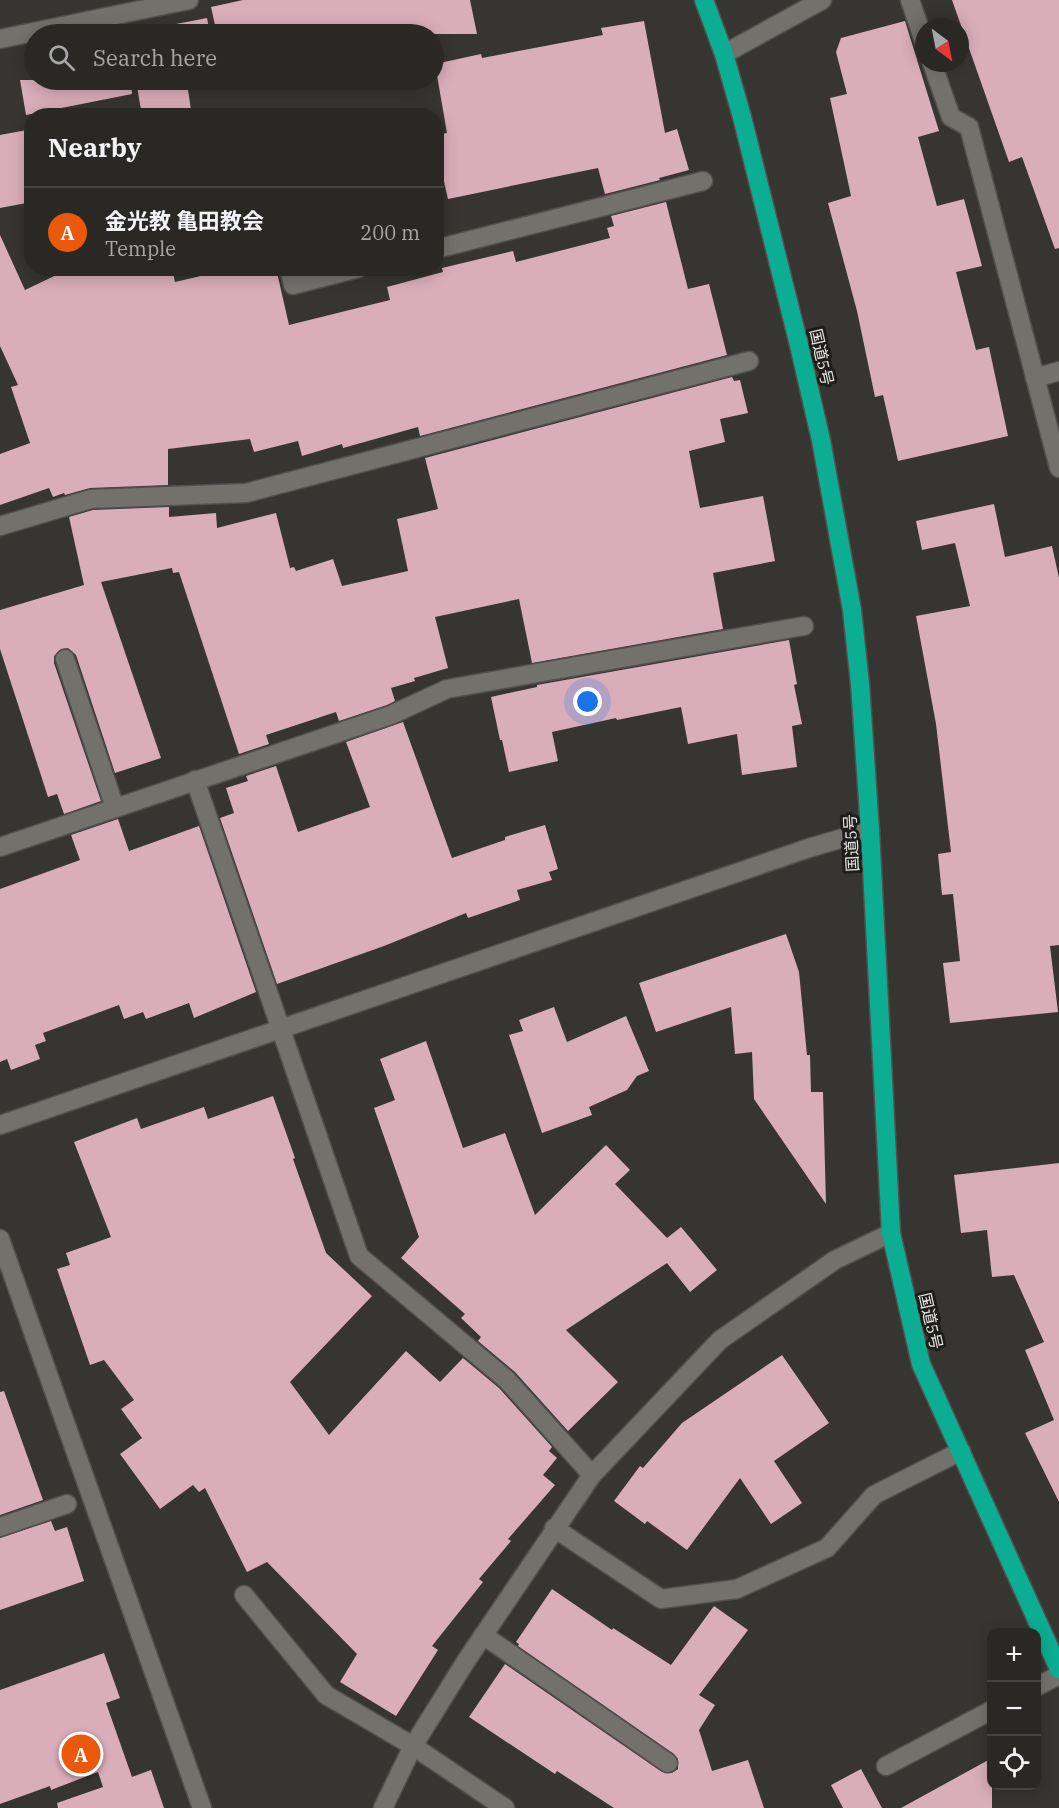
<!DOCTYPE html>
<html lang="en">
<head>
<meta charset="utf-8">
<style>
	body { margin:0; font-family:"IBM Plex Serif","Noto Sans JP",serif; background:#353432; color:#f1f3f6 }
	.controls { position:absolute; right:18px; bottom:18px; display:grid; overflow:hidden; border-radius:12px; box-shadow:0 3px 15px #0003 }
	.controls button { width:54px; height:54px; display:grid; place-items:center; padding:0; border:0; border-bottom:2px solid #454442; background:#292825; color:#f1f3f6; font:30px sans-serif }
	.compass { position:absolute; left:915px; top:18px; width:54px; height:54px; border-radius:50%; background:#292825; box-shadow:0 3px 15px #0003; rotate:148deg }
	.you { position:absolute; left:588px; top:702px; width:21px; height:21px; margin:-15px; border:4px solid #fff; border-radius:50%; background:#1a73e8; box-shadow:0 0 0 9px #1a73e833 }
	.badge { display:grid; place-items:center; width:39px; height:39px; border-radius:50%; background:#ea580c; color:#fff; font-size:20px; font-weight:700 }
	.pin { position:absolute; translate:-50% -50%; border:3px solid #fff; box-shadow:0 2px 6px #0006 }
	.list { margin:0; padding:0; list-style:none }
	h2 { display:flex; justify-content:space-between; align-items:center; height:78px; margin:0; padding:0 24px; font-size:26px }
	h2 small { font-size:20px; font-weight:400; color:#a5a6a7 }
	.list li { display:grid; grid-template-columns:39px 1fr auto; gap:18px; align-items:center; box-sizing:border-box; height:90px; padding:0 24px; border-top:2px solid #454442 }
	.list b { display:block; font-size:22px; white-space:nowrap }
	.list p { margin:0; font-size:20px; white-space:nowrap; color:#a5a6a7 }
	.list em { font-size:20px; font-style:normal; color:#a5a6a7 }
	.icon { flex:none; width:33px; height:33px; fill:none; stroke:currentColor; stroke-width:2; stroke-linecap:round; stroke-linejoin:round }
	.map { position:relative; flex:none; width:1059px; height:1808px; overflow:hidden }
	.search { position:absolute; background:#292825; box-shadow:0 3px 15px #0003; left:24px; top:24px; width:420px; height:66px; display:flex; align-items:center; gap:15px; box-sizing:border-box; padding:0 21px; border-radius:33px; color:#a5a6a7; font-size:22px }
	.panel { position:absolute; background:#292825; box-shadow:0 3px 15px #0003; left:24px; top:108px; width:420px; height:168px; border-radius:24px }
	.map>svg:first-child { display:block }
	.building { fill:#daadbb }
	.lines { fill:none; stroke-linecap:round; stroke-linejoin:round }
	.lane-casing { stroke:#52504e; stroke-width:21 }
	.street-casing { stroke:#52504e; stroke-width:21 }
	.secondary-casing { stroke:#52504e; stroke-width:21 }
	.highway-casing { stroke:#52504e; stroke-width:21 }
	.lane { stroke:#73716c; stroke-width:18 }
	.street { stroke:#73716c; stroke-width:18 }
	.secondary { stroke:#73716c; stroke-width:18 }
	.highway { stroke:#0bae92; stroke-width:18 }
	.labels { text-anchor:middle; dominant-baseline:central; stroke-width:6; stroke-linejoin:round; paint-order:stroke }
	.street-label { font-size:16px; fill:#e7e5e3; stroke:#1d1d1b }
</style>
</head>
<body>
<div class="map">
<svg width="1059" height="1808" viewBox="0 0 1059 1808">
	<rect width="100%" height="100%" fill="#373531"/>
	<g class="building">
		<polygon points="243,0 470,0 477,34 217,34 211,7"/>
		<polygon points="952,0 1059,0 1059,248 1055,249 1022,157 1009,162"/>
		<polygon points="207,18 210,34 137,34 176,27 176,24"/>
		<polygon points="644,21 665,133 677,129 689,170 659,178 660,180 605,194 598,168 448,199 436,147 436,135 447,133 435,64 481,54 482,58 603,35 601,28"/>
		<polygon points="905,21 939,131 918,137 937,206 964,199 982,266 956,272 976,350 989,347 1008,436 898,461 883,395 875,397 857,311 828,203 851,196 830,98 847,94 836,52 841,38"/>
		<polygon points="20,80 131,80 132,94 26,115"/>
		<polygon points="136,80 218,80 219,84 188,90 192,116 142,116"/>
		<polygon points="32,129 32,202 0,208 0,135"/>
		<polygon points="666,202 688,289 709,284 727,355 420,436 418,427 343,448 342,444 302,456 298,441 254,452 250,439 168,449 168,485 90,488 65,495 64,493 53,497 49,488 0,505 0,454 30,443 11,387 18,385 0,346 0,235 25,290 71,268 172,268 175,282 235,268 276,268 289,325 390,300 387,287 443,272 442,268 513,251 516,262 610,238 607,228 614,226 611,216"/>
		<polygon points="732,377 734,381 740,380 748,413 720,419 725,442 689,451 700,508 763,496 775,561 713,573 723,629 532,663 519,599 435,617 448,668 414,678 415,681 391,688 395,701 387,705 339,721 336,712 266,735 269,744 239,754 179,572 173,573 172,568 101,582 161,758 115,773 76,655 68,648 61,649 54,656 54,663 101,801 64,814 57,794 48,797 0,649 0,610 84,585 69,517 93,510 169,507 169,517 216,513 217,528 276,513 290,568 294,567 296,571 333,559 342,586 408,571 397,519 438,509 425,458"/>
		<polygon points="994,504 1005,557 1052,546 1059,578 1059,945 1050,946 1058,1012 950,1023 943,963 960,961 953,894 942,895 938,854 951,852 936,724 916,616 970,606 955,543 922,550 916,521"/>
		<polygon points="789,640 797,684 794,685 802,724 792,726 797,767 742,775 737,734 688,744 681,707 617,720 616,718 552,732 558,761 509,772 502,740 500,740 491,697 537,687 537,685"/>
		<polygon points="403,722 452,858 505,840 505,837 545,825 558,869 549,872 552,880 517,890 520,900 468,918 466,913 384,946 277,984 220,818 234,813 226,788 248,781 246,776 276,766 298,832 370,807 346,742"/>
		<polygon points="118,819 129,851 199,826 256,992 194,1018 189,1003 146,1019 143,1012 124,1019 119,1005 43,1033 46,1041 35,1045 40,1059 11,1070 7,1059 0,1062 0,889 80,860 71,835"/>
		<polygon points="786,934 799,972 807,1055 810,1055 811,1092 823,1092 826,1204 754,1099 752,1052 735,1054 731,1007 656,1032 639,983"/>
		<polygon points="554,1007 567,1042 626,1016 649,1071 637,1076 627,1090 589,1107 592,1115 542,1133 509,1035 523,1031 519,1020"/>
		<polygon points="426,1041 463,1148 505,1133 535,1215 606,1145 630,1170 615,1184 667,1238 681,1227 717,1270 690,1292 667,1263 566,1330 618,1382 568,1431 515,1372 478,1341 481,1337 461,1318 465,1314 401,1258 419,1237 374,1108 395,1100 380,1059"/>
		<polygon points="273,1096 295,1158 293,1159 326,1253 372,1296 290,1382 329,1435 406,1351 440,1382 463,1358 499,1388 552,1447 549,1451 557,1458 543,1475 555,1485 508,1539 511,1541 479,1579 483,1582 432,1646 438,1650 396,1716 340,1682 357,1654 267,1562 247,1572 205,1488 199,1492 193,1485 160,1509 120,1454 142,1438 121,1409 134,1400 104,1360 90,1365 57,1269 70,1265 66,1253 111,1237 74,1142 137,1118 141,1129 204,1107 208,1119"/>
		<polygon points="1059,1163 1059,1502 1025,1433 1054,1420 1025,1350 1044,1342 1014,1275 992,1277 987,1230 961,1233 954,1175"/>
		<polygon points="782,1355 829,1423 774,1461 802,1503 771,1524 740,1478 687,1550 647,1521 645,1524 614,1501 640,1466 643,1468 682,1423"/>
		<polygon points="4,1391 43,1500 0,1515 0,1392"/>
		<polygon points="51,1521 55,1531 67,1527 84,1581 0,1610 0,1538"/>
		<polygon points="552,1589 612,1630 613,1628 671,1665 714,1606 748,1630 699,1695 715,1705 699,1730 712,1771 748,1760 764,1808 614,1808 557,1771 555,1774 469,1717 505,1664 662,1772 672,1773 678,1769 678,1759 674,1754 518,1646 519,1644 516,1642"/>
		<polygon points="104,1653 120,1698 106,1703 132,1777 151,1770 164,1808 58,1808 57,1803 103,1787 98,1772 51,1790 50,1786 0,1804 0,1690"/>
		<polygon points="992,1758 992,1808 901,1808"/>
		<polygon points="861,1769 882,1808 843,1808 831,1785"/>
	</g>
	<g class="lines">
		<defs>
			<g id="lane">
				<polyline points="910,0 924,41"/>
				<polyline points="932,63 951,117 969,127"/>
				<polyline points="65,659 115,808"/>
				<polyline points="554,1528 661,1599 737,1589 827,1548 874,1495 961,1451"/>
				<polyline points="483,1635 668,1763"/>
				<polyline points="1036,1687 1059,1675"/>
				<polyline points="413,1746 505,1808"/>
				<polyline points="886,1766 992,1710"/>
			</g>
			<g id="street">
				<polyline points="0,39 189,0"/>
				<polyline points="969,127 1059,468"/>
				<polyline points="436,249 703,181"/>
				<polyline points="289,268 293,285 359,268"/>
				<polyline points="1035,378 1059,371"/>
				<polyline points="0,526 91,499 246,493 749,361"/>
				<polyline points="195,780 359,1256 507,1380 592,1475"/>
				<polyline points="0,847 391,715 447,689 804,626"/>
				<polyline points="0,1527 67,1504"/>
				<polyline points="244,1595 326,1695 413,1746"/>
			</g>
			<g id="secondary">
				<polyline points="724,54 822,0"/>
				<polyline points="0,1125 809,848 870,830"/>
				<polyline points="0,1239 202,1808"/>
				<polyline points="383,1808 413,1746 466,1661 592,1475 720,1340 835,1260 891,1233"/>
			</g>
			<polyline id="highway" points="704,0 724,54 742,117 799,345 821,440 852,610 860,684 870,830 891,1233 921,1364 1059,1669"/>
		</defs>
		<use href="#lane" class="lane-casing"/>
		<use href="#street" class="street-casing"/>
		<use href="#secondary" class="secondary-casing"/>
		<use href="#highway" class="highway-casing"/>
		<use href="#lane" class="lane"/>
		<use href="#street" class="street"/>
		<use href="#secondary" class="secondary"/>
		<use href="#highway" class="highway"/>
	</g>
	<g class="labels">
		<g class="street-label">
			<text transform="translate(822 357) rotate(77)">国道5号</text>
			<text transform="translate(851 843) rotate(-93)">国道5号</text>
			<text transform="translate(931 1321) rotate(77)">国道5号</text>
		</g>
	</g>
</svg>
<div class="controls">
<button>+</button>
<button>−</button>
<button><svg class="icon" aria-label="locate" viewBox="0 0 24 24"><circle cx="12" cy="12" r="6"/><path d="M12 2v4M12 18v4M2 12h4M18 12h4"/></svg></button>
</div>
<svg class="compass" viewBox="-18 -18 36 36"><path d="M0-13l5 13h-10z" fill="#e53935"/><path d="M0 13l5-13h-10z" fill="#a5a6a7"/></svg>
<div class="you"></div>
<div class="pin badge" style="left:81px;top:1754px">A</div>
<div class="search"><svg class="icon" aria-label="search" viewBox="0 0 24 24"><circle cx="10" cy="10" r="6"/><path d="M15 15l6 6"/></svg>Search here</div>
<section class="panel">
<h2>Nearby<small></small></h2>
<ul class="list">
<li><span class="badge">A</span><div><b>金光教 亀田教会</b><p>Temple</p></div><em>200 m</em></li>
</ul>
</section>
</div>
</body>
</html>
